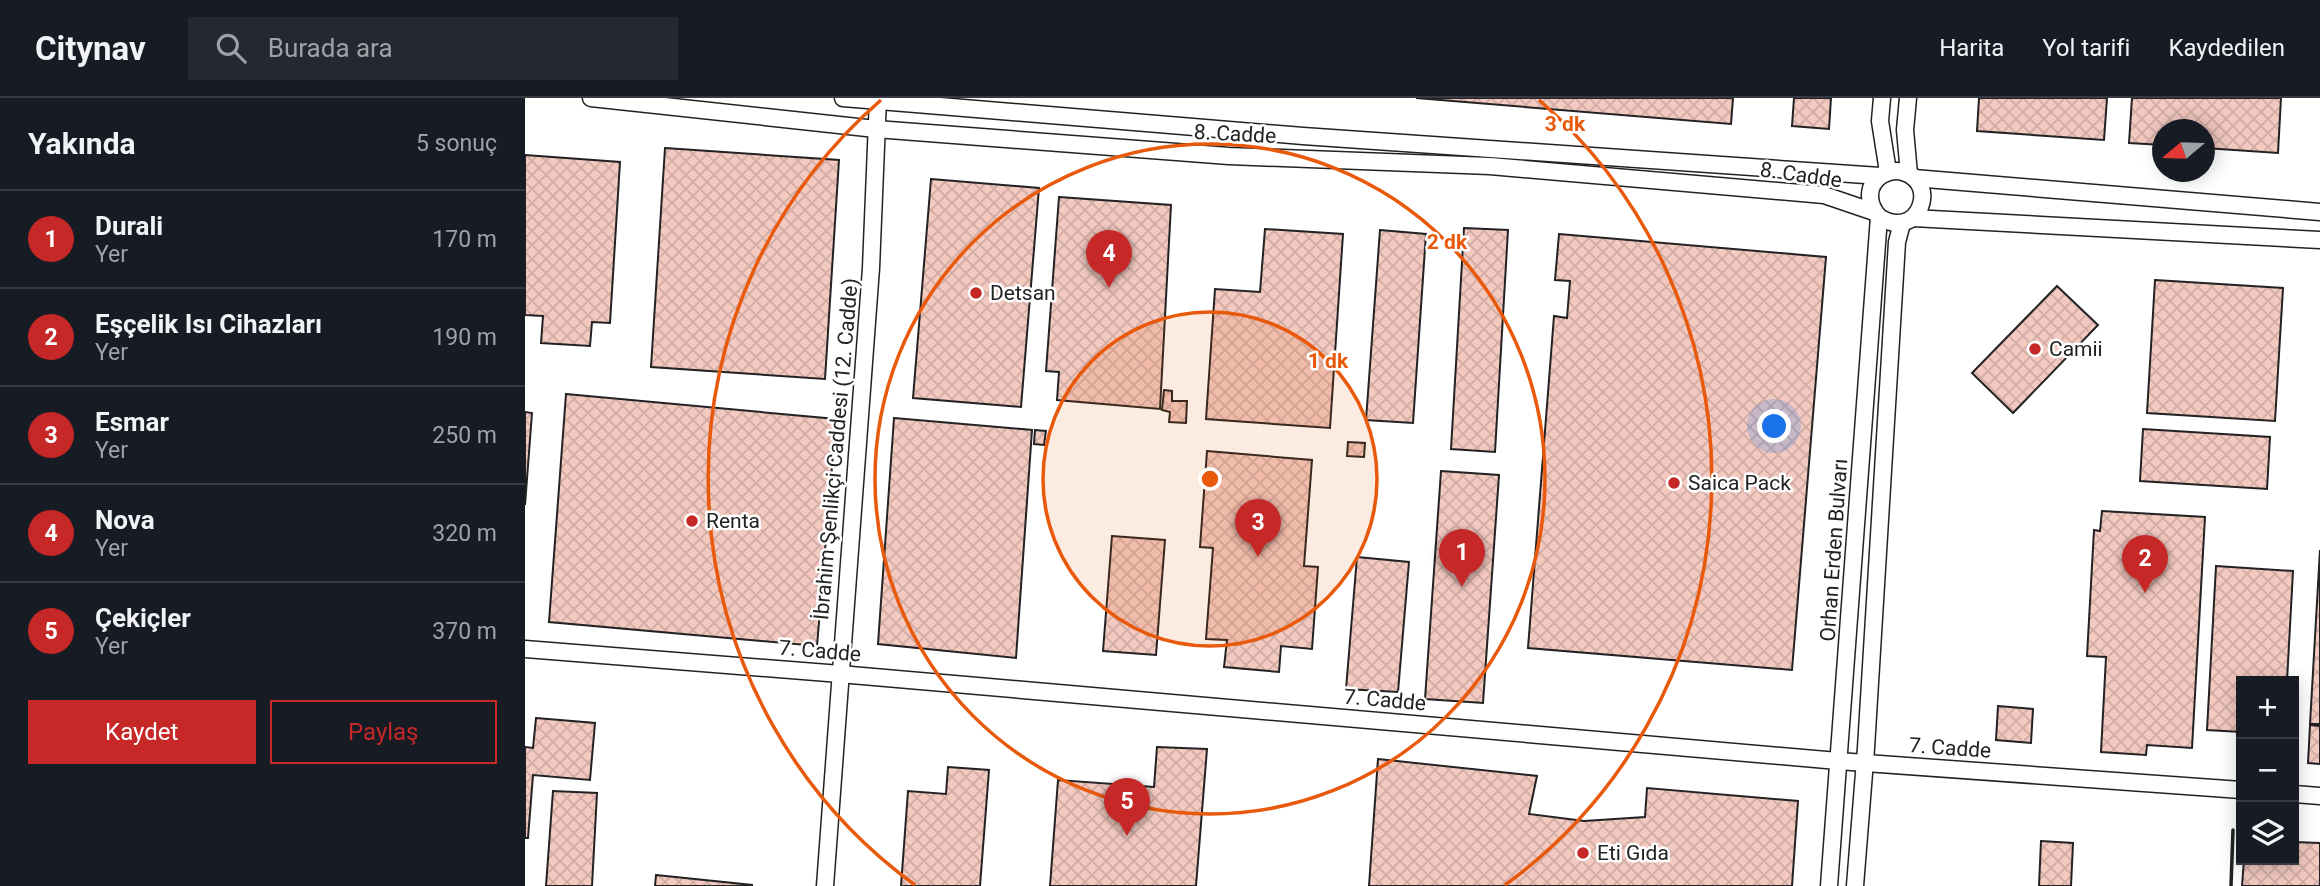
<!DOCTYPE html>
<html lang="tr">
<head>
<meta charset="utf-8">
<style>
	body { margin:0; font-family:Roboto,sans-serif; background:#242831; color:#f1f3f6 }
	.controls { position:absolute; right:21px; bottom:21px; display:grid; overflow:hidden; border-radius:0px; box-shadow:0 4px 18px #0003 }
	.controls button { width:63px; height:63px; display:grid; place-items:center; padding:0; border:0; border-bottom:2px solid #363941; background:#171b24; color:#f1f3f6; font:35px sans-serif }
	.compass { position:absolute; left:1627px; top:21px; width:63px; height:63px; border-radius:50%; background:#171b24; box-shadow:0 4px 18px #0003; rotate:251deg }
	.you { position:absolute; left:1250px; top:329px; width:24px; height:24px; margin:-18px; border:5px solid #fff; border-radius:50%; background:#1a73e8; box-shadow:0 0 0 10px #1a73e833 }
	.badge { display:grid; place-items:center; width:46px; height:46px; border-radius:50%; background:#c62828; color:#fff; font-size:23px; font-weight:700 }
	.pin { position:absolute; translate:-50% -58px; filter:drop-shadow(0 2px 4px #0008) }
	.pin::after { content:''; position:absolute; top:37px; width:24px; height:21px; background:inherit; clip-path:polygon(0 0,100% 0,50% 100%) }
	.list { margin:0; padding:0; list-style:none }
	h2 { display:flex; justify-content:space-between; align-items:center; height:91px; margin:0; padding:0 28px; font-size:30px }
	h2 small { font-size:23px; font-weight:400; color:#9ea1a6 }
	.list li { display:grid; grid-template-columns:46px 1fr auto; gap:21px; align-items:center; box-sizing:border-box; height:98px; padding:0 28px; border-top:2px solid #363941 }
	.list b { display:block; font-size:26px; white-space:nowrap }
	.list p { margin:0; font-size:23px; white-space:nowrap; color:#9ea1a6 }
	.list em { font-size:23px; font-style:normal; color:#9ea1a6 }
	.actions { display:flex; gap:14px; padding:21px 28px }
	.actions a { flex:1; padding:16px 0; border:2px solid #c62828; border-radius:0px; text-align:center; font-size:24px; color:#c62828 }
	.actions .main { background:#c62828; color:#fff }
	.icon { flex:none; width:38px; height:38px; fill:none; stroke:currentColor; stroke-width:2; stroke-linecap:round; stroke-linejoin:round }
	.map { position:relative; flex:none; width:1795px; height:788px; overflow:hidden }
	header { display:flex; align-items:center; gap:42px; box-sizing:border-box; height:98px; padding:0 35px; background:#171b24; border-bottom:2px solid #363941 }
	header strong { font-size:33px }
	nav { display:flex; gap:38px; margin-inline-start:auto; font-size:24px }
	.search { width:490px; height:63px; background:#242831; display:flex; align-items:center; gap:18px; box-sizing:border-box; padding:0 24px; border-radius:0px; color:#9ea1a6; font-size:26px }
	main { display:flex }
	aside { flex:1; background:#171b24 }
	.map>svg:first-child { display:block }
	.building { fill:url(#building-cross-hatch); stroke:#222; stroke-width:2 }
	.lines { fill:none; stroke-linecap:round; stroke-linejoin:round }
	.minor-casing { stroke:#222; stroke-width:19 }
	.minor { stroke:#fff; stroke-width:16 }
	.wall { stroke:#222; stroke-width:3.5 }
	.ring { fill:none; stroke:#e8590c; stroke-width:3.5 }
	.poi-dot { fill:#c62828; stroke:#fff; stroke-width:2.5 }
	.labels { text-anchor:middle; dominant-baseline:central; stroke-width:5; stroke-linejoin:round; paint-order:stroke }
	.street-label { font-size:21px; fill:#222; stroke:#fff }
	.poi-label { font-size:21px; fill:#222; stroke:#fff; text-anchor:start }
	.centre { fill:#e8590c; stroke:#fff; stroke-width:3.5 }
	.ring-label { font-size:21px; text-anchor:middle; font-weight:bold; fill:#e8590c; stroke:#fff; stroke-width:5; stroke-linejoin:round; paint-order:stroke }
</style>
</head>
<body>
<header>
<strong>Citynav</strong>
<div class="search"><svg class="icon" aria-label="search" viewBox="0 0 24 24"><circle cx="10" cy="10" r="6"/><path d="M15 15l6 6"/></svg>Burada ara</div>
<nav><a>Harita</a><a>Yol tarifi</a><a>Kaydedilen</a></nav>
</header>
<main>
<aside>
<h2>Yakında<small>5 sonuç</small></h2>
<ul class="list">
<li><span class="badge">1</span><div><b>Durali</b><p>Yer</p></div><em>170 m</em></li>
<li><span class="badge">2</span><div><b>Eşçelik Isı Cihazları</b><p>Yer</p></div><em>190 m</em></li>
<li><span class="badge">3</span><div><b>Esmar</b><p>Yer</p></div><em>250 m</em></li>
<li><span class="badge">4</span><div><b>Nova</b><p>Yer</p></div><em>320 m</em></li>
<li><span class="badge">5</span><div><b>Çekiçler</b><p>Yer</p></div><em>370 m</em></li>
</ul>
<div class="actions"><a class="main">Kaydet</a><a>Paylaş</a></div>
</aside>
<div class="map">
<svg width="1795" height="788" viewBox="0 0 1795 788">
	<defs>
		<pattern id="building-cross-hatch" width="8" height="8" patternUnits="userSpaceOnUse" patternTransform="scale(1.75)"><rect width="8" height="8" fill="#f3c9c0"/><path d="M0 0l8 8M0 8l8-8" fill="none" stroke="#d0aca5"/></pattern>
	</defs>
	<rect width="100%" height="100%" fill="#fff"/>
	<g class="building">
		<polygon points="891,0 1208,0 1206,26"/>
		<polygon points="1269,0 1306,0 1304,31 1267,28"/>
		<polygon points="1454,0 1582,0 1579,42 1452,33"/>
		<polygon points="1607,0 1756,0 1753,55 1680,50 1680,32 1638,32 1638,47 1604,45"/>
		<polygon points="140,50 314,62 300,281 126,269"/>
		<polygon points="0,57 95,64 85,225 67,224 65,248 16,245 18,218 0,217"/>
		<polygon points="406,81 514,90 496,309 388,300"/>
		<polygon points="534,99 646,107 635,311 532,302 534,274 521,273"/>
		<polygon points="939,130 983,132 970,354 926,351"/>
		<polygon points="740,131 818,136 805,330 681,321 690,191 735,194"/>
		<polygon points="855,132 901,136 888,325 841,322"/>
		<polygon points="1034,136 1301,159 1267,572 1003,550 1029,218 1042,220 1045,183 1030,182"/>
		<polygon points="1630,182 1758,190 1750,323 1622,315"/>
		<polygon points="1532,188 1573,227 1488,315 1447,275"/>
		<polygon points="639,292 647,293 647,303 662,303 661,325 644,324 645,314 637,312"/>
		<polygon points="41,296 311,321 292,548 24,524"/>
		<polygon points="0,314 7,315 0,407"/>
		<polygon points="369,320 507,332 491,560 353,546"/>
		<polygon points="1618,331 1745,339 1742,391 1615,383"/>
		<polygon points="510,332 521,333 519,347 509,346"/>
		<polygon points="823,344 840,345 839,359 822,358"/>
		<polygon points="682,353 787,362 779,468 793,469 787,551 756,548 754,574 699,569 702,542 681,541 688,450 675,449"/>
		<polygon points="916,373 974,377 958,605 900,601"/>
		<polygon points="1577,413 1680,419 1667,650 1622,647 1621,657 1576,654 1581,559 1562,558 1569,432 1575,433"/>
		<polygon points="587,438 640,442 631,557 578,553"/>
		<polygon points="1795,452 1795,626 1785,626"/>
		<polygon points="832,459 884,464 873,594 821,591"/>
		<polygon points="1691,468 1768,473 1762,583 1716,583 1716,634 1682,632"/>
		<polygon points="1473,608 1508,611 1506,645 1471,642"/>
		<polygon points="11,620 70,625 65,682 8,677 3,740 0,740 0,649 8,650"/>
		<polygon points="1785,627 1795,628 1795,666 1783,665"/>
		<polygon points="632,649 682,651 671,788 525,788 533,682 629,689"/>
		<polygon points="853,661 1012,678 1004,716 1059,723 1120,719 1122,690 1273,703 1267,788 844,788"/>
		<polygon points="423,669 464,672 455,788 376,788 383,693 421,696"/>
		<polygon points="28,693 72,695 67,788 21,788"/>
		<polygon points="1516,743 1548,745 1546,788 1514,788"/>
		<polygon points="1769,744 1795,745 1795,788 1717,788 1719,762 1769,762"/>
		<polygon points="131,777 227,787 227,788 130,788"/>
	</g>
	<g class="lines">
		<defs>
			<g id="minor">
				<polyline points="66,0 351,31 704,58 965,68 1299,97 1349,114"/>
				<polyline points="318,0 778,38 1355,78"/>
				<polyline points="1357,0 1355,23 1363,74"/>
				<polyline points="1383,0 1380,32 1384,76"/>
				<polyline points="1389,80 1795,114"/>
				<polyline points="1388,120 1795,142"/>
				<polyline points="0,551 303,575 1313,663 1716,692"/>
				<polyline points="1769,696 1795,698"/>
				<polyline points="300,788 346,170 353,0"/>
				<path d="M1304 788 1354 119C1342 106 1341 87 1357 77 1364 73 1371 72 1378 74 1415 84 1394 144 1354 119"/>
				<polyline points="1330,788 1341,650 1372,144 1377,125"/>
			</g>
		</defs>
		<use href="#minor" class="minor-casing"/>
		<use href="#minor" class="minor"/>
		<polyline class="wall" points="1706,788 1708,732"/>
	</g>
	<circle cx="685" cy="381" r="167" fill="#e8590c" fill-opacity=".12"/>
	<g class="ring">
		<circle cx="685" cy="381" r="167"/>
		<circle cx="685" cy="381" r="335"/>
		<path d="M390 787A502 502 0 0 1 356 2M1014 2A502 502 0 0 1 980 787"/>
	</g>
	<g class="poi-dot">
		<circle cx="451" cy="195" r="7"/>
		<circle cx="1510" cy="251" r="7"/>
		<circle cx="1149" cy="385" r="7"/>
		<circle cx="167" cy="423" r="7"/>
		<circle cx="1058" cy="755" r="7"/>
	</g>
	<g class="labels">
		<g class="street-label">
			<text transform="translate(710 36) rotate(3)">8. Cadde</text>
			<text transform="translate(1276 77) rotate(8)">8. Cadde</text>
			<text transform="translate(311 351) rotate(-85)">İbrahim Şenlikçi Caddesi (12. Cadde)</text>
			<text transform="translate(1309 452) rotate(-86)">Orhan Erden Bulvarı</text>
			<text transform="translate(295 553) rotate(5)">7. Cadde</text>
			<text transform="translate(860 602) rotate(5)">7. Cadde</text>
			<text transform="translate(1425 650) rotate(4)">7. Cadde</text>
		</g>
		<g class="poi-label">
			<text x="465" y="195">Detsan</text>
			<text x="1524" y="251">Camii</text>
			<text x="1163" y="385">Saica Pack</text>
			<text x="181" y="423">Renta</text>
			<text x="1072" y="755">Eti Gıda</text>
		</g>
	</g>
	<circle cx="685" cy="381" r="10" class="centre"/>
	<g class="ring-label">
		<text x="1040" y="33">3 dk</text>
		<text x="922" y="151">2 dk</text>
		<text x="803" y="270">1 dk</text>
	</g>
</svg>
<div class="controls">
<button>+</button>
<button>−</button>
<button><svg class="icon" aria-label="layers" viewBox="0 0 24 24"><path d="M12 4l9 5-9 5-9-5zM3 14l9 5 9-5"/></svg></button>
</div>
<svg class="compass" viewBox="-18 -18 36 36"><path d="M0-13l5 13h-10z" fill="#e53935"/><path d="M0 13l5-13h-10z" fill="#9ea1a6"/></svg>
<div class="you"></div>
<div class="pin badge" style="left:937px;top:489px">1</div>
<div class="pin badge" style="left:1620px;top:495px">2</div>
<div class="pin badge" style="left:733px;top:459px">3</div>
<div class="pin badge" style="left:584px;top:190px">4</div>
<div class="pin badge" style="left:602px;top:738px">5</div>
</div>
</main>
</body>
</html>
